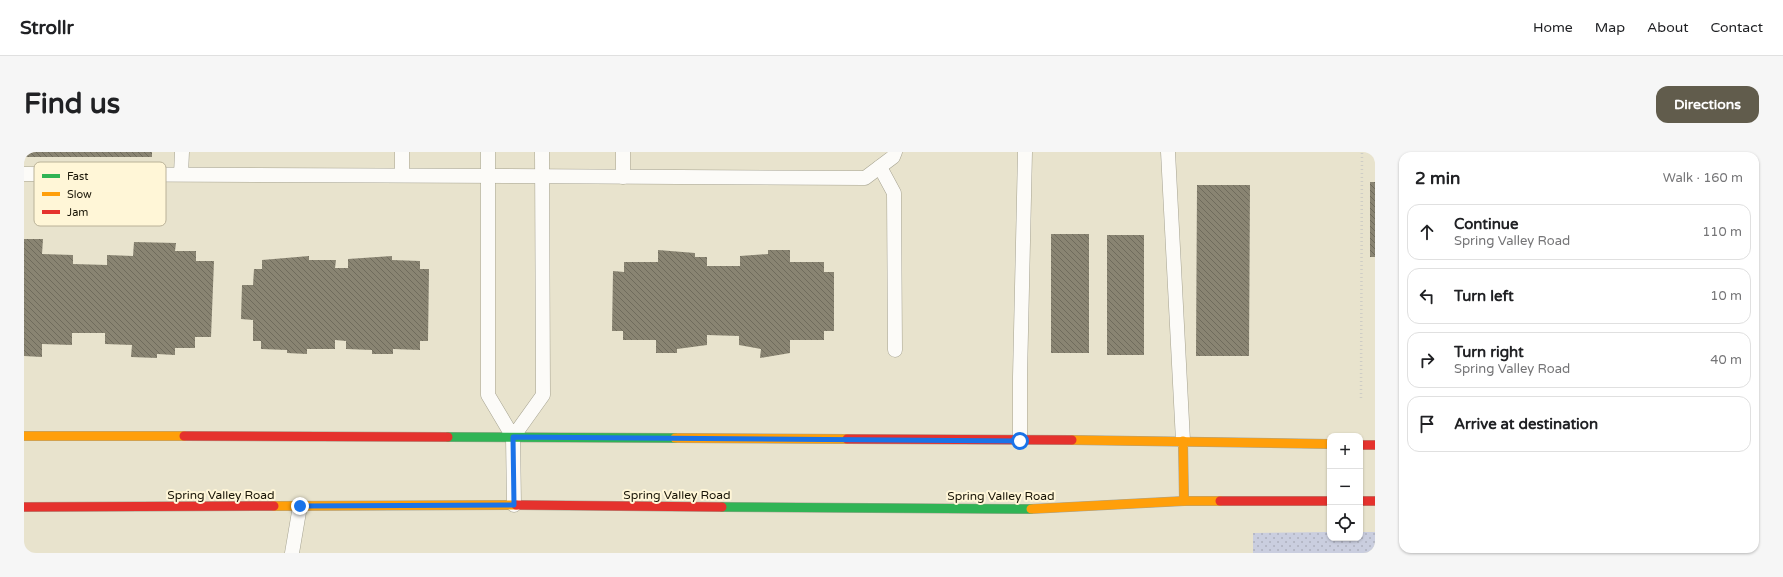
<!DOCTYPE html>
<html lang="en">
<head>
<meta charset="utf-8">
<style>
	body { margin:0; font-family:"Varela Round",sans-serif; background:#f6f6f6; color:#202124 }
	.controls { position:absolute; right:12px; bottom:12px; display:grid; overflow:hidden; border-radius:8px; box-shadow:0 1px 3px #0004 }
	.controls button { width:36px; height:36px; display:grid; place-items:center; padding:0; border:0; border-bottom:1px solid #e0e0e0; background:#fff; color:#202124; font:20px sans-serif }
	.stop { position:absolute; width:12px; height:12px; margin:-9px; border:3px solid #1a73e8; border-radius:50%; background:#fff }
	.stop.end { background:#1a73e8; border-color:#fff; box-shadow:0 1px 4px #0008 }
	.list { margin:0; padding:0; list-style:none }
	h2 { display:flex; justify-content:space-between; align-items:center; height:52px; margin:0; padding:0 16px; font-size:17px }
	h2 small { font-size:13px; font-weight:400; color:#757577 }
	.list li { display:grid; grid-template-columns:26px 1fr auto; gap:12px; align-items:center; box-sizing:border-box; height:56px; margin:0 8px 8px; padding:0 8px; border:1px solid #e0e0e0; border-radius:12px }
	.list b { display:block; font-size:15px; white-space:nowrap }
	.list p { margin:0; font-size:13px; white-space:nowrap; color:#757577 }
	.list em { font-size:13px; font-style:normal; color:#757577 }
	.icon { flex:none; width:22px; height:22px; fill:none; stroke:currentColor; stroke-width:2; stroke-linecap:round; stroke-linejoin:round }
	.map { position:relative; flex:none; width:1351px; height:401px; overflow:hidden; border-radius:12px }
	header { display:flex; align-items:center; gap:24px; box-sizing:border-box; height:56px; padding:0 20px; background:#fff; border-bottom:1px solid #e0e0e0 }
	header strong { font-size:19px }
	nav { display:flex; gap:22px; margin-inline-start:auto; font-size:14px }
	.intro { display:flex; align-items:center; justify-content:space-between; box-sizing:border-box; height:96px; padding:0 24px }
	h1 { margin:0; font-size:28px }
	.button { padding:10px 18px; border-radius:12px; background:#615c4c; color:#fff; font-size:14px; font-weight:700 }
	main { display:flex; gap:24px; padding:0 24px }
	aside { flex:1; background:#fff; border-radius:12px; box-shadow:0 1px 3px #0004 }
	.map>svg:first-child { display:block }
	.green { fill:url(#green-dots) }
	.building { fill:url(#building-back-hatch) }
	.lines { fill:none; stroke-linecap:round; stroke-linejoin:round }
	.lane-casing { stroke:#a5a290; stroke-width:15 }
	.fast-casing { stroke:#a5a290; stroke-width:10 }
	.slow-casing { stroke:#a5a290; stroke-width:10 }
	.jam-casing { stroke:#a5a290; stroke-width:10 }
	.path { stroke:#cecdc6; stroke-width:2.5; stroke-dasharray:1 3; stroke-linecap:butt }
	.lane { stroke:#fcfbf8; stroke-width:14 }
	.fast { stroke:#30b455; stroke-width:9 }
	.slow { stroke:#ff9f0a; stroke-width:9 }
	.jam { stroke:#e5322d; stroke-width:9 }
	.route { stroke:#1a73e8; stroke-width:5 }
	.labels { text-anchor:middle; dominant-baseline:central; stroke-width:4; stroke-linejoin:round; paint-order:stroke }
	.street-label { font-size:12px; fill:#181406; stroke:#fff6d7 }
	.key { fill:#fff6d7; stroke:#bab298; stroke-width:1 }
	.key-label { font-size:11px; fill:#181406 }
</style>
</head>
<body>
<header>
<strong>Strollr</strong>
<nav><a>Home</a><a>Map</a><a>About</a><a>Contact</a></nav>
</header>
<div class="intro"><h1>Find us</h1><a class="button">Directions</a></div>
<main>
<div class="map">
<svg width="1351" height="401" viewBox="0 0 1351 401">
	<defs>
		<pattern id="green-dots" width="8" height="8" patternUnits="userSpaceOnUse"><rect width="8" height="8" fill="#cacedf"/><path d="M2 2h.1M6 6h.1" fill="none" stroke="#adb0be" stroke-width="1.8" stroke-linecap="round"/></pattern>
		<pattern id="building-back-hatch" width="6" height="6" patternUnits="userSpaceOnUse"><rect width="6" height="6" fill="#898472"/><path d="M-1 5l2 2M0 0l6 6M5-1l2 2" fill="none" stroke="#6f6b5c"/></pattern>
	</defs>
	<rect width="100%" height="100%" fill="#e8e3cd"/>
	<polygon class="green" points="1306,380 1306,386 1336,386 1336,380 1351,380 1351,401 1229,401 1229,381"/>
	<g class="building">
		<rect x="0" y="0" width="128" height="5"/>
		<rect x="1346" y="30" width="5" height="75"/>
		<polygon points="1173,33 1226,33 1225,204 1172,204"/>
		<rect x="1027" y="82" width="38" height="119"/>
		<rect x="1083" y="83" width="37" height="120"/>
		<polygon points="0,87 19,87 18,102 49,103 49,112 83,113 83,103 109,104 110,90 152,91 151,99 172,99 172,109 190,109 187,185 171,185 171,196 151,196 151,203 133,202 133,206 107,205 108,193 81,192 81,181 48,181 48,193 18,192 18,205 0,204"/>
		<polygon points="634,98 671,101 671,105 683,105 683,114 716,114 716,104 744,102 744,98 766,98 766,110 800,110 800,120 810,120 810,179 800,179 800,188 766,188 766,201 736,206 737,197 715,193 715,184 683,183 683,193 653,197 653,201 632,201 632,188 599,188 599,179 588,179 589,119 600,120 600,110 634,110"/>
		<polygon points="285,104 285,108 312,108 311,116 324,116 324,107 368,104 368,108 396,109 396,117 405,117 404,189 396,189 396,198 369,197 369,202 348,202 348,198 322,197 322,189 311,188 311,197 283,197 283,202 263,201 263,198 237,197 237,189 229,189 229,168 217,167 218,133 229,133 230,117 238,117 238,108"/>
	</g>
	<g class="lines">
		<defs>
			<g id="lane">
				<polyline points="378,0 378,22"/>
				<polyline points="464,0 464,243 489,285 519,243 518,0"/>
				<polyline points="599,0 599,25"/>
				<polyline points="1144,0 1159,289"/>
				<polyline points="856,15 870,41 871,198"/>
				<path d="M0 22C280 22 561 25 841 26L869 5 871 0"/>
				<polyline points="157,22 158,0"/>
				<polyline points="489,285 490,353"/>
				<polyline points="996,289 996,225 1001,0"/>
				<polyline points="268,401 276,354"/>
			</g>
			<g id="fast">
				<polyline points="424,285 651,286"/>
				<polyline points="698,355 1007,357"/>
			</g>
			<g id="slow">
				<polyline points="0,284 160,284"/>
				<polyline points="651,286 823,287"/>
				<polyline points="1048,288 1306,292"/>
				<polyline points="1159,289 1160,349"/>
				<polyline points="250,354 492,353"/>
				<polyline points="1007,357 1160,349 1196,349"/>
			</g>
			<g id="jam">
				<polyline points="160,284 424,285"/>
				<polyline points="823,287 1048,288"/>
				<polyline points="1336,293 1351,293"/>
				<polyline points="1196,349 1306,349"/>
				<polyline points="1336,349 1351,349"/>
				<polyline points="492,353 698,355"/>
				<polyline points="0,355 250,354"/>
			</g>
		</defs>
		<use href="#lane" class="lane-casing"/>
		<use href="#fast" class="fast-casing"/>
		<use href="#slow" class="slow-casing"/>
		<use href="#jam" class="jam-casing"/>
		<polyline class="path" points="1337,246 1338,0"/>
		<use href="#lane" class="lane"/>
		<use href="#fast" class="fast"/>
		<use href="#slow" class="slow"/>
		<use href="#jam" class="jam"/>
	</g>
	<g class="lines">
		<polyline class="route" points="276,354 490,353 489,285 996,289"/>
	</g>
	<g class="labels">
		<g class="street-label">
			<text x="197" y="343">Spring Valley Road</text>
			<text x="653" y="343">Spring Valley Road</text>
			<text x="977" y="344">Spring Valley Road</text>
		</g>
	</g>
	<rect x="10" y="10" width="132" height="64" rx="6" class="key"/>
	<rect x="18" y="22" width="18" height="4" fill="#30b455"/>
	<rect x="18" y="40" width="18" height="4" fill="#ff9f0a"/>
	<rect x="18" y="58" width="18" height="4" fill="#e5322d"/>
	<g class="key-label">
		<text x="43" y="28">Fast</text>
		<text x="43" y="46">Slow</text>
		<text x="43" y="64">Jam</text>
	</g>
</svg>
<div class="controls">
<button>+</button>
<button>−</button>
<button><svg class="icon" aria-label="locate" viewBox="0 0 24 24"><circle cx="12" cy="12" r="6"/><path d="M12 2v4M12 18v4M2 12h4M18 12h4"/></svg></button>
</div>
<div class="stop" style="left:996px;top:289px"></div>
<div class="stop end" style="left:276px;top:354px"></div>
</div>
<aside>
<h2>2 min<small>Walk · 160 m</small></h2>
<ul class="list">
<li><svg class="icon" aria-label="ahead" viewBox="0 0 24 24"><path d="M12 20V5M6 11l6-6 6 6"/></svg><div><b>Continue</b><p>Spring Valley Road</p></div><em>110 m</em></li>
<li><svg class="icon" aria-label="left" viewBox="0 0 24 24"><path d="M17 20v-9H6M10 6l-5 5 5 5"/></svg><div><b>Turn left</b></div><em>10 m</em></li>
<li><svg class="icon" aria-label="right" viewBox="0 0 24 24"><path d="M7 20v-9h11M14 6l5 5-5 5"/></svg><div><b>Turn right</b><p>Spring Valley Road</p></div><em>40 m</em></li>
<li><svg class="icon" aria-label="arrive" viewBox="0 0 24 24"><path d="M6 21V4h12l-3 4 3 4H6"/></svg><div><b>Arrive at destination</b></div></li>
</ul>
</aside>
</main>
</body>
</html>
